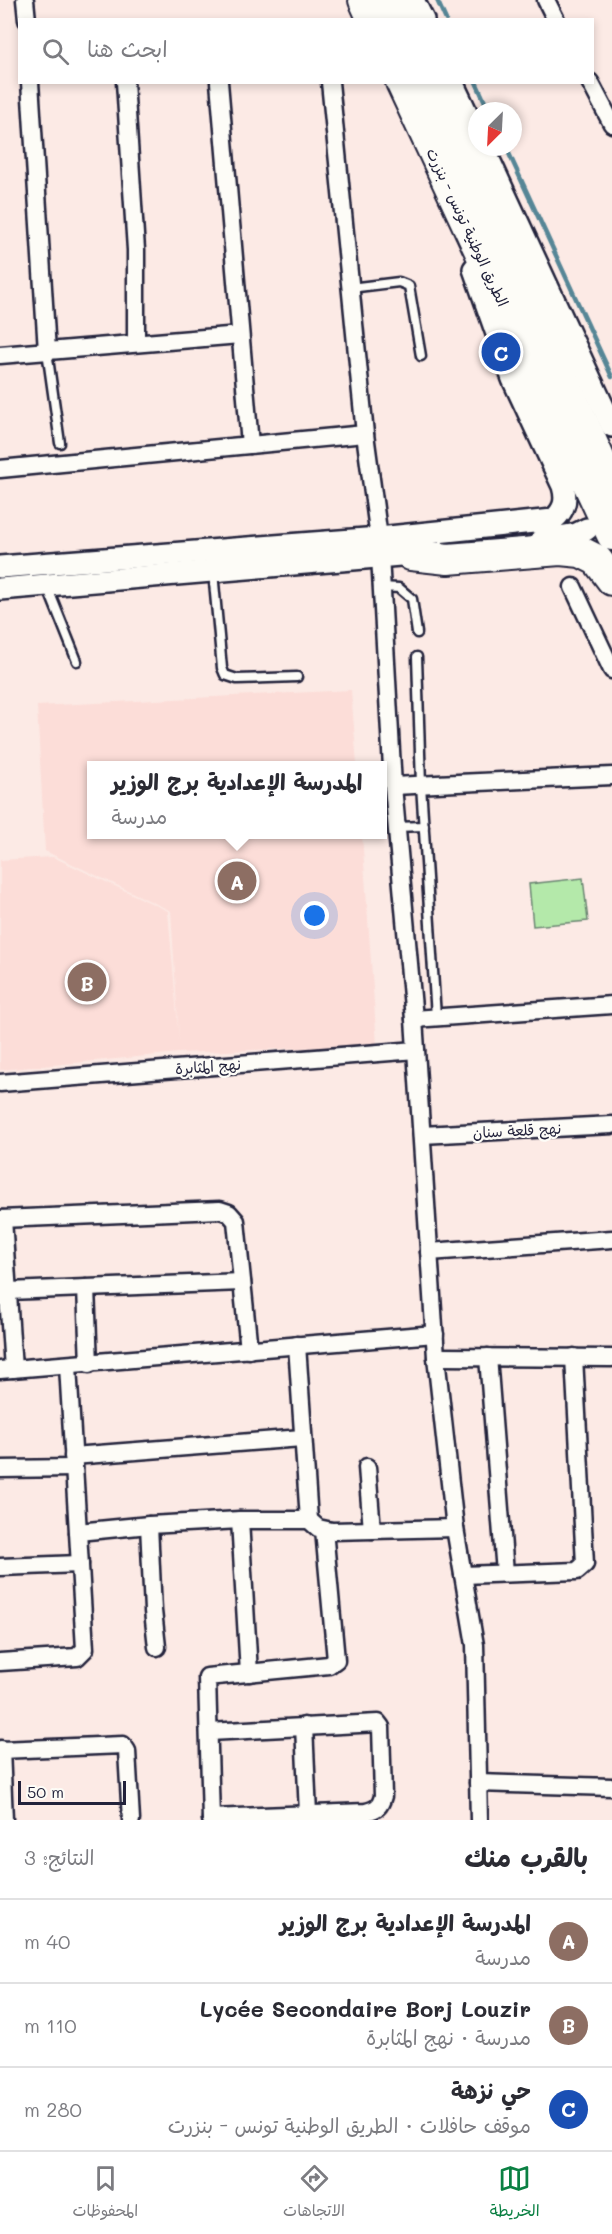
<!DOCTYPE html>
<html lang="ar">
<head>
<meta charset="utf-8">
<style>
	body { margin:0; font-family:Mali,"Playpen Sans Arabic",sans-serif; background:#f7f7f7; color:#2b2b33; direction:rtl }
	.compass { position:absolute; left:468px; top:102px; width:54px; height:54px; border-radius:50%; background:#fff; box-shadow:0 3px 9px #0003; rotate:204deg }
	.scale { position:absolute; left:18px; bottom:15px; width:108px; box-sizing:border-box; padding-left:6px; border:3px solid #22223b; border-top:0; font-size:16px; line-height:21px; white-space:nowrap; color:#22223b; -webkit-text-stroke:4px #fdfcf7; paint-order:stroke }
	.you { position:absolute; left:315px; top:916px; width:21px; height:21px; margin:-15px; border:4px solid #fff; border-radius:50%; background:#1a73e8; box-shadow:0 0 0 9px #1a73e833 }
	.badge { display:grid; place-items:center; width:39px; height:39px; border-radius:50%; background:#0b8043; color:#fff; font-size:20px; font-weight:700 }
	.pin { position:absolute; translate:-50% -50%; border:3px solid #fff; box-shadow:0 2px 6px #0006 }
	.popup { position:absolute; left:87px; top:761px; width:300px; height:78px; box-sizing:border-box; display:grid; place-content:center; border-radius:0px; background:#fff; filter:drop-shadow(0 2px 4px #0005); font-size:20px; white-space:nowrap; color:#7c7c81 }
	.popup b { font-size:22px; color:#2b2b33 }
	.popup::after { content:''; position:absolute; left:50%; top:100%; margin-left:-12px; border:12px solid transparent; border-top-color:#fff }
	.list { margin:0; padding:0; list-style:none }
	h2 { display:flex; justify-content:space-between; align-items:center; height:78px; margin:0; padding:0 24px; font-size:26px }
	h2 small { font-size:20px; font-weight:400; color:#7c7c81 }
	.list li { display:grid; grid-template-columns:39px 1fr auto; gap:18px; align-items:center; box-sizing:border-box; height:84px; padding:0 24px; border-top:2px solid #e1e1e2 }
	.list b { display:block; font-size:22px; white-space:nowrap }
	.list p { margin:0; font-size:20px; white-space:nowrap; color:#7c7c81 }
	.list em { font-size:20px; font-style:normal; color:#7c7c81 }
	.icon { flex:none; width:33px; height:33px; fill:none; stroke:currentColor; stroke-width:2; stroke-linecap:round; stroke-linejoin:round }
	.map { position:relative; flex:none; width:612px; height:1820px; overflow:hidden; direction:ltr }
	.search { position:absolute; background:#fff; box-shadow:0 3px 9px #0003; left:18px; right:18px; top:18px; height:66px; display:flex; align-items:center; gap:15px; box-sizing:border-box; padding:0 21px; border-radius:0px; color:#7c7c81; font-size:22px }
	.sheet { height:330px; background:#fff }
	nav { display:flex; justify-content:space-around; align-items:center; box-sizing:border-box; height:84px; border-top:2px solid #e1e1e2; background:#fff; font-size:16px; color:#7c7c81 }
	nav a { display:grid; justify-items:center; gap:3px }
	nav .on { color:#0b8043 }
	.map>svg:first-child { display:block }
	.built { fill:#fcddd8 }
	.green { fill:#b4e9aa; stroke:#6b8672; stroke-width:1.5 }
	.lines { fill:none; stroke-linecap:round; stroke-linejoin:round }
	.stream { stroke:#568696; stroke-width:4.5 }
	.service-casing { stroke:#22223b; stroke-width:13 }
	.minor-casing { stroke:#22223b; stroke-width:21 }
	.tertiary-casing { stroke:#22223b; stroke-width:26 }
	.motorway-casing { stroke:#22223b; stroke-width:34 }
	.service { stroke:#fdfcf7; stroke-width:8 }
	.minor { stroke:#fdfcf7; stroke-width:16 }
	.tertiary { stroke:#fdfcf7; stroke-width:21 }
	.motorway { stroke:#fdfcf7; stroke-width:30 }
	.labels { text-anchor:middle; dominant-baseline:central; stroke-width:4.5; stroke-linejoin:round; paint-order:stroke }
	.street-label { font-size:15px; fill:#22223b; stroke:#fdfcf7 }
</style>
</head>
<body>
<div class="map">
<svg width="612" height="1820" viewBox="0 0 612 1820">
	<rect width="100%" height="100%" fill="#fceae5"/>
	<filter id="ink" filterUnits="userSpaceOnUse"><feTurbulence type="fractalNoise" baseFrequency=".0167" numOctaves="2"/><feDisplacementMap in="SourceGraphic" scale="12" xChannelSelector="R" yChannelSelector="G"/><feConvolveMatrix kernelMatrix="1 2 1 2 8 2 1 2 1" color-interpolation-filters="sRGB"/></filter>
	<g filter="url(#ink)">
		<polygon class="built" points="351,690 357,765 92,766 92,834 362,835 377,1045 179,1053 0,1070 0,860 53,857 168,911 179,1039 171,911 45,851 37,706"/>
		<polygon class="green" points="583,878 588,921 533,926 529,884"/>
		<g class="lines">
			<g class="stream">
				<polyline points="437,0 446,20"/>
				<polyline points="476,82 489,111"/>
				<polyline points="506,147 612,377"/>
			</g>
			<defs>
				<g id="service">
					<polyline points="350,288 399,282 409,286 421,356"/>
					<polyline points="47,351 60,443"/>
					<polyline points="213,572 222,668 225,675 237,679 297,677"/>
					<polyline points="47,586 77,661"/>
					<polyline points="381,587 399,588 412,599 417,633"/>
					<polyline points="417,657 421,785 436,1017"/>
					<polyline points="396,827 424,826"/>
				</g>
				<g id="minor">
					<polyline points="25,0 27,20"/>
					<polyline points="546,0 556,20"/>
					<polyline points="30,82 47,351"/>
					<polyline points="125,82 136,250 136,343"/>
					<polyline points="219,82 250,445"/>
					<polyline points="330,82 365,434 379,538 393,786 414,1019 436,1357 455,1528 475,1645 479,1820"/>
					<polyline points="590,82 612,124"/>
					<polyline points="0,355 240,335"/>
					<polyline points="0,469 365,434"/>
					<polyline points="573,587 612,670"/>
					<polyline points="393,786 612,776"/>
					<polyline points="414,1019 612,1005"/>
					<polyline points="0,1083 416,1050"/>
					<polyline points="422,1135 612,1125"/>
					<polyline points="0,1219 220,1210 229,1213 236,1221 249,1350"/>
					<polyline points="3,1219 13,1369"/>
					<polyline points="429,1252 612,1239"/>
					<polyline points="86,1288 89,1364"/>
					<polyline points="8,1291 242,1282"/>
					<polyline points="297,1345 309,1520"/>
					<polyline points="436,1357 612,1358"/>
					<polyline points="488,1357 505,1573"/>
					<polyline points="0,1370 435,1334"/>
					<polyline points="73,1456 302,1438"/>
					<polyline points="367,1467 372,1530"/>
					<polyline points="0,1469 74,1468"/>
					<polyline points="240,1520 249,1673"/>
					<polyline points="149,1525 153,1611 157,1647"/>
					<polyline points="78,1532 149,1525 240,1520 309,1520 318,1528 332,1531 455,1528"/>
					<polyline points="0,1567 80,1564"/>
					<polyline points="463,1575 577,1571 585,1564 574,1357"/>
					<polyline points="0,1662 77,1657 85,1649 68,1366"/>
					<polyline points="304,1726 308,1814"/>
					<path d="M209 1732 378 1723 381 1727 383 1796C380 1807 377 1809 366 1812L211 1818"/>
					<polyline points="1,1749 4,1820"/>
					<polyline points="0,1750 123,1745 127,1751 131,1820"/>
					<polyline points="478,1783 612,1787"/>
					<polyline points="211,1820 207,1677 329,1665 336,1660 324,1530"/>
				</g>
				<g id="tertiary">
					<polyline points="413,0 423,20"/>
					<polyline points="452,82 477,135"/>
					<polyline points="483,147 612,426"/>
					<polyline points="541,540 577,534 587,529"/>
					<path d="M0 567 379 538 553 520C565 510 567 500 563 486L513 379 474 269"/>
					<polyline points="0,589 424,553"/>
				</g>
				<g id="motorway">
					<polyline points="364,0 373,20"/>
					<polyline points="390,0 398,20"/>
					<polyline points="401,82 612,535"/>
					<polyline points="427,82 612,486"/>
					<polyline points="411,555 448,559 560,550 581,552 597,560 612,580"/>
				</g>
			</defs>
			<use href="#service" class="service-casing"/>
			<use href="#minor" class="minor-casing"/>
			<use href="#tertiary" class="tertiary-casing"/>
			<use href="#motorway" class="motorway-casing"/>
			<use href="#service" class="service"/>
			<use href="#minor" class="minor"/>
			<use href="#tertiary" class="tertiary"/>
			<use href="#motorway" class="motorway"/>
		</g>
	</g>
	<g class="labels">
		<g class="street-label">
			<text transform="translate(468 227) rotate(65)">الطريق الوطنية تونس - بنزرت</text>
			<text transform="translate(208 1066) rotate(-4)">نهج المثابرة</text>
			<text transform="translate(517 1130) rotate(-3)">نهج قلعة سنان</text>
		</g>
	</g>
</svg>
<svg class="compass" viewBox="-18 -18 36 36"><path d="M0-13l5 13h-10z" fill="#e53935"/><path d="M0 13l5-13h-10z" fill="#7c7c81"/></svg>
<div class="scale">50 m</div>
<div class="you"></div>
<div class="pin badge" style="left:237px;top:881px;background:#8d6e63">A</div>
<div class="popup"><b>المدرسة الإعدادية برج الوزير</b>مدرسة</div>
<div class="pin badge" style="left:87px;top:982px;background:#8d6e63">B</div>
<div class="pin badge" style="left:501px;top:352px;background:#1a4fb4">C</div>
<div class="search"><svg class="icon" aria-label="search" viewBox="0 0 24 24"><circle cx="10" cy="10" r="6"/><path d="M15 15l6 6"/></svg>ابحث هنا</div>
</div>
<section class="sheet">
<h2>بالقرب منك<small>النتائج: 3</small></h2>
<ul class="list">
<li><span class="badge" style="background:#8d6e63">A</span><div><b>المدرسة الإعدادية برج الوزير</b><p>مدرسة</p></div><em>40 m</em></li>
<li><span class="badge" style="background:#8d6e63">B</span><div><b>Lycée Secondaire Borj Louzir</b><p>مدرسة · نهج المثابرة</p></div><em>110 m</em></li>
<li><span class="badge" style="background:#1a4fb4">C</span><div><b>حي نزهة</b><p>موقف حافلات · الطريق الوطنية تونس - بنزرت</p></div><em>280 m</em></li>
</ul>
</section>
<nav>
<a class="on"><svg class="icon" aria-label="map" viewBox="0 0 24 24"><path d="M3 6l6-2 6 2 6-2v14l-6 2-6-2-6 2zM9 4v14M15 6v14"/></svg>الخريطة</a>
<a><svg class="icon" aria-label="directions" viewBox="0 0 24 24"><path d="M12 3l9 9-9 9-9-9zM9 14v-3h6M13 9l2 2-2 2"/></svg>الاتجاهات</a>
<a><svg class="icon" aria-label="saved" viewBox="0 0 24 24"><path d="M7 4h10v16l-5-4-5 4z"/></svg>المحفوظات</a>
</nav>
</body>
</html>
